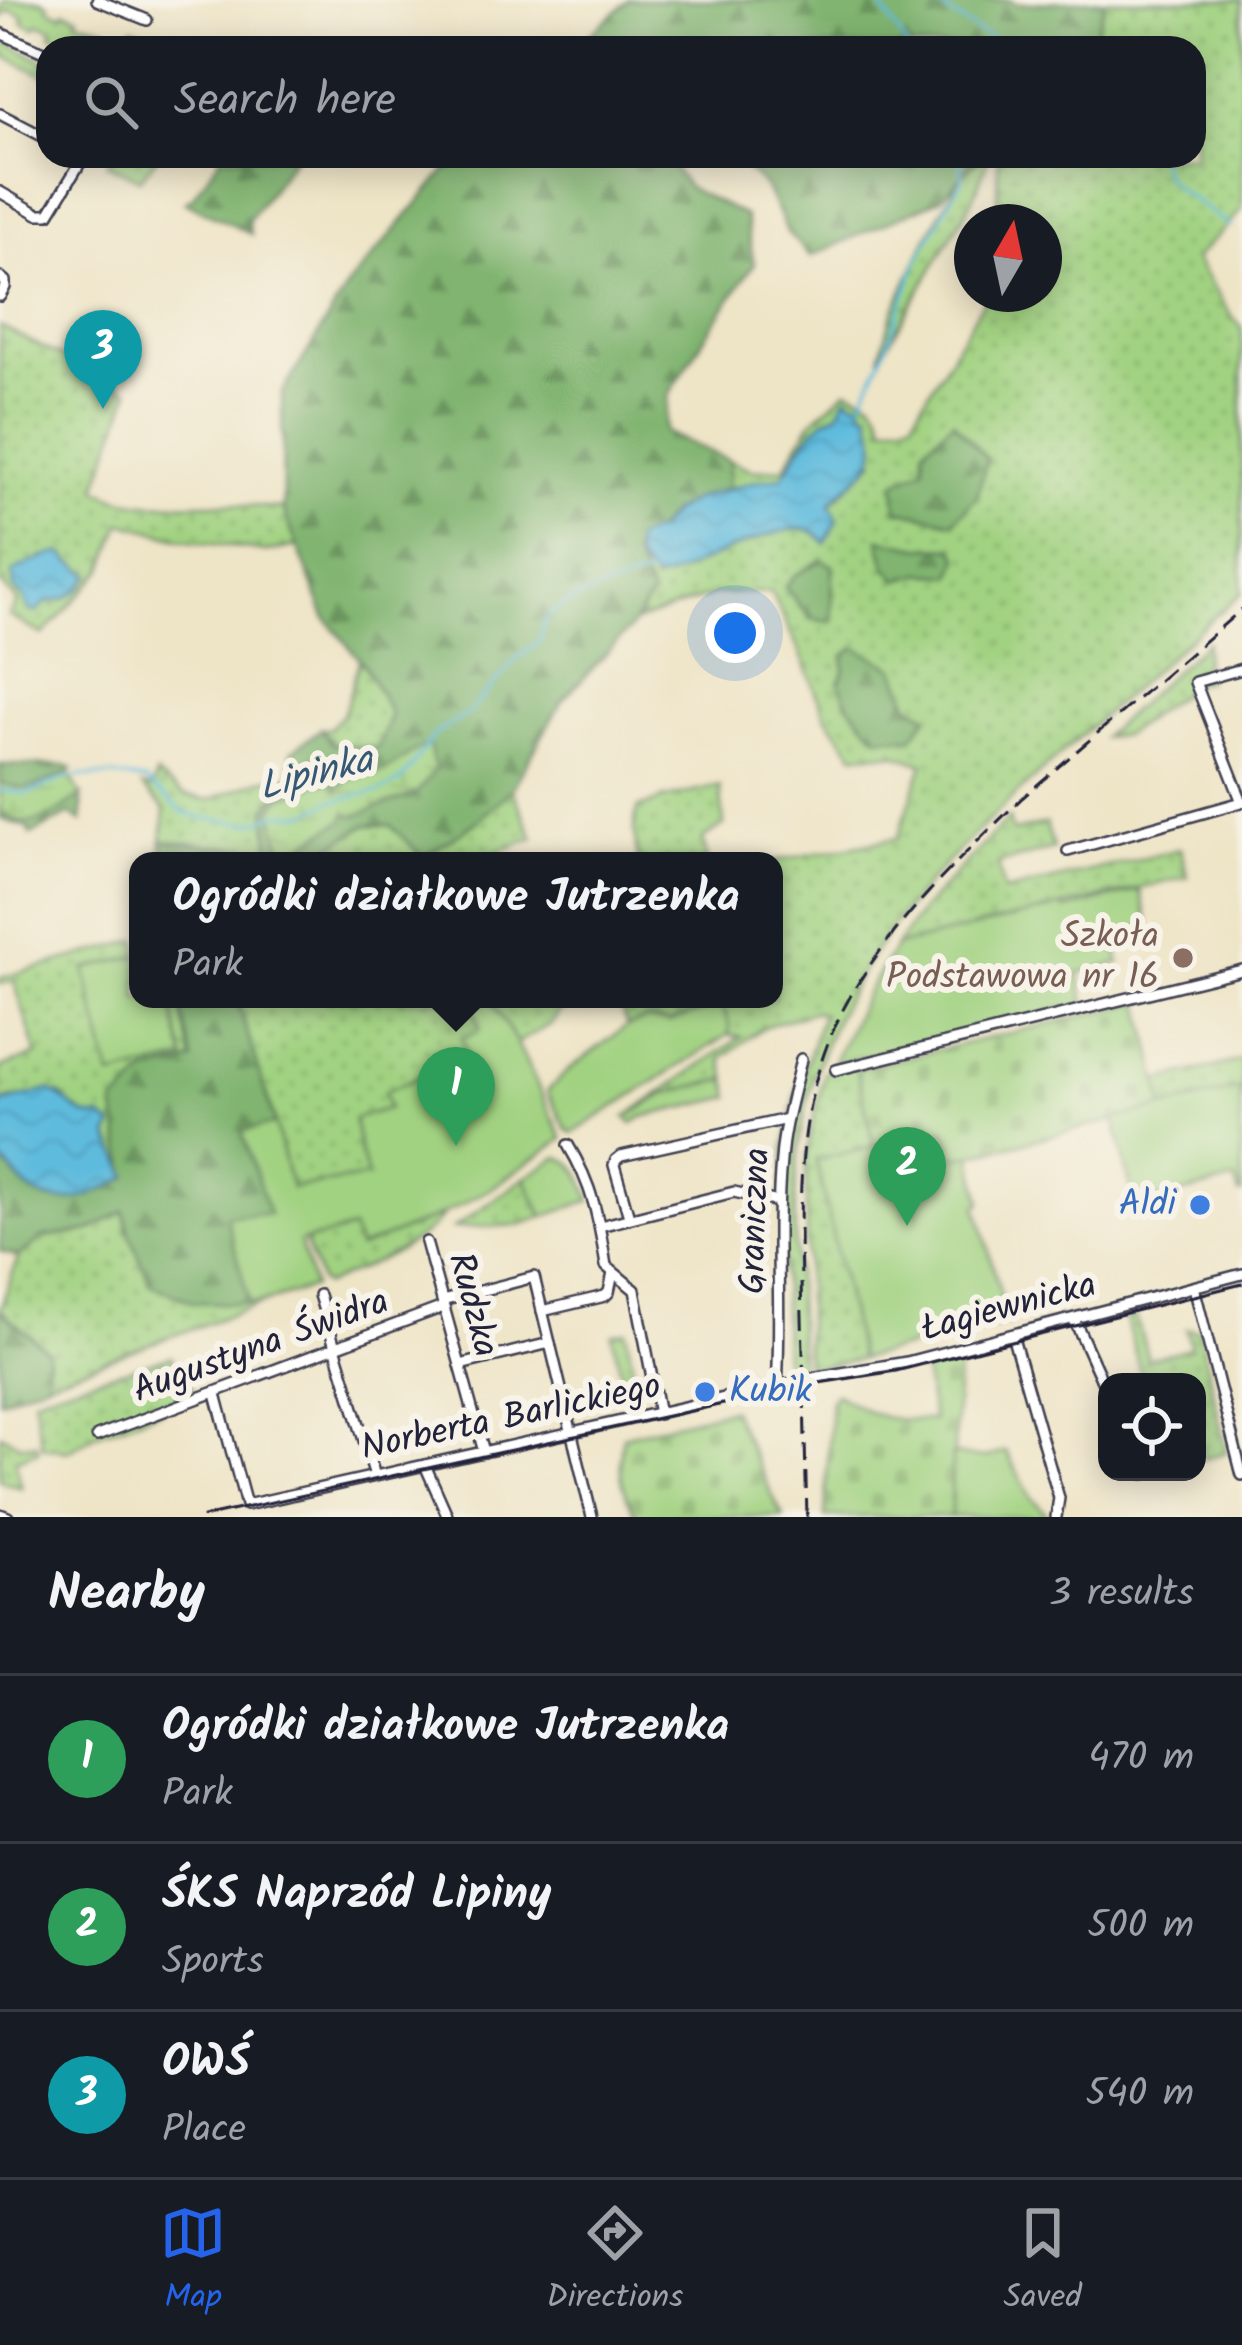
<!DOCTYPE html>
<html lang="en">
<head>
<meta charset="utf-8">
<style>
	body { margin:0; font-family:Kalam,sans-serif; background:#20242c; color:#f1f3f6 }
	.controls { position:absolute; right:36px; bottom:36px; display:grid; overflow:hidden; border-radius:24px; box-shadow:0 6px 30px #0003 }
	.controls button { width:108px; height:108px; display:grid; place-items:center; padding:0; border:0; border-bottom:3px solid #363941; background:#171b24; color:#f1f3f6; font:60px sans-serif }
	.compass { position:absolute; left:954px; top:204px; width:108px; height:108px; border-radius:50%; background:#171b24; box-shadow:0 6px 30px #0003; rotate:9deg }
	.you { position:absolute; left:735px; top:633px; width:42px; height:42px; margin:-30px; border:9px solid #fff; border-radius:50%; background:#1a73e8; box-shadow:0 0 0 18px #1a73e833 }
	.badge { display:grid; place-items:center; width:78px; height:78px; border-radius:50%; background:#2563eb; color:#fff; font-size:39px; font-weight:700 }
	.pin { position:absolute; translate:-50% -99px; filter:drop-shadow(0 3px 6px #0008) }
	.pin::after { content:''; position:absolute; top:63px; width:42px; height:36px; background:inherit; clip-path:polygon(0 0,100% 0,50% 100%) }
	.popup { position:absolute; left:129px; top:852px; width:654px; height:156px; box-sizing:border-box; display:grid; place-content:center; border-radius:24px; background:#171b24; filter:drop-shadow(0 3px 9px #0005); font-size:39px; white-space:nowrap; color:#9ea1a6 }
	.popup b { font-size:45px; color:#f1f3f6 }
	.popup::after { content:''; position:absolute; left:50%; top:100%; margin-left:-24px; border:24px solid transparent; border-top-color:#171b24 }
	.list { margin:0; padding:0; list-style:none }
	h2 { display:flex; justify-content:space-between; align-items:center; height:156px; margin:0; padding:0 48px; font-size:51px }
	h2 small { font-size:39px; font-weight:400; color:#9ea1a6 }
	.list li { display:grid; grid-template-columns:78px 1fr auto; gap:36px; align-items:center; box-sizing:border-box; height:168px; padding:0 48px; border-top:3px solid #363941 }
	.list b { display:block; font-size:45px; white-space:nowrap }
	.list p { margin:0; font-size:39px; white-space:nowrap; color:#9ea1a6 }
	.list em { font-size:39px; font-style:normal; color:#9ea1a6 }
	.icon { flex:none; width:66px; height:66px; fill:none; stroke:currentColor; stroke-width:2; stroke-linecap:round; stroke-linejoin:round }
	.map { position:relative; flex:none; width:1242px; height:1517px; overflow:hidden }
	.search { position:absolute; background:#171b24; box-shadow:0 6px 30px #0003; left:36px; right:36px; top:36px; height:132px; display:flex; align-items:center; gap:30px; box-sizing:border-box; padding:0 42px; border-radius:36px; color:#9ea1a6; font-size:45px }
	.sheet { height:660px; background:#171b24 }
	nav { display:flex; justify-content:space-around; align-items:center; box-sizing:border-box; height:168px; border-top:3px solid #363941; background:#171b24; font-size:33px; color:#9ea1a6 }
	nav a { display:grid; justify-items:center; gap:6px }
	nav .on { color:#2563eb }
	.map>svg:first-child { display:block }
	.grass { fill:url(#grass-dots); stroke:#627a5e; stroke-width:3 }
	.forest { fill:url(#forest-firs); stroke:#516b55; stroke-width:3 }
	.wetland { fill:url(#wetland-marsh); stroke:#627a5e; stroke-width:3 }
	.cemetery { fill:url(#cemetery-stones); stroke:#627a5e; stroke-width:3 }
	.park { fill:url(#park-tufts); stroke:#627a5e; stroke-width:3 }
	.garden { fill:#a1d281; stroke:#627a5e; stroke-width:3 }
	.water { fill:url(#water-waves); stroke:#406e8c; stroke-width:3 }
	.lines { fill:none; stroke-linecap:round; stroke-linejoin:round }
	.stream { stroke:#5fbbdd; stroke-width:3 }
	.minor-casing { stroke:#413f50; stroke-width:14 }
	.minor { stroke:#fff; stroke-width:9 }
	.tram { stroke:#22223b; stroke-width:3 }
	.rail { stroke:#22223b; stroke-width:3; stroke-dasharray:18 9; stroke-linecap:butt }
	.minor-bridge-casing { stroke:#413f50; stroke-width:14; stroke-linecap:butt }
	.minor-bridge { stroke:#fff; stroke-width:9 }
	.education-dot { fill:#8d6e63; stroke:#f7f3e8; stroke-width:4.5 }
	.shop-dot { fill:#3f7fe0; stroke:#f7f3e8; stroke-width:4.5 }
	.labels { text-anchor:middle; dominant-baseline:central; stroke-width:12; stroke-linejoin:round; paint-order:stroke }
	.education-label { font-size:36px; fill:#785e54; stroke:#f7f3e8; text-anchor:end }
	.shop-label { font-size:36px; fill:#366cbe; stroke:#f7f3e8; text-anchor:end }
	.street-label { font-size:36px; fill:#22223b; stroke:#f7f3e8 }
	.water-label { font-size:39px; font-style:italic; fill:#375874; stroke:#f7f3e8 }
</style>
</head>
<body>
<div class="map">
<svg width="1242" height="1517" viewBox="0 0 1242 1517">
	<defs>
		<pattern id="grass-dots" width="8" height="8" patternUnits="userSpaceOnUse" patternTransform="scale(3)"><rect width="8" height="8" fill="#a1d281"/><path d="M2 2h.1M6 6h.1" fill="none" stroke="#8ab470" stroke-width="1.8" stroke-linecap="round"/></pattern>
		<pattern id="forest-firs" width="22" height="20" patternUnits="userSpaceOnUse" patternTransform="scale(3)"><rect width="22" height="20" fill="#80b46f"/><path d="M5 1l3.5 6h-7zM16 11l3.5 6h-7z" fill="#68925c"/></pattern>
		<pattern id="wetland-marsh" width="20" height="14" patternUnits="userSpaceOnUse" patternTransform="scale(3)"><rect width="20" height="14" fill="#a1d281"/><path d="M1 5h8M5 5V1M11 12h8M15 12V8" fill="none" stroke="#8ab470"/></pattern>
		<pattern id="cemetery-stones" width="16" height="16" patternUnits="userSpaceOnUse" patternTransform="scale(3)"><rect width="16" height="16" fill="#a1d281"/><path d="M2 7V4a2 2 0 0 1 4 0v3zM10 15v-3a2 2 0 0 1 4 0v3z" fill="#8ab470"/></pattern>
		<pattern id="park-tufts" width="24" height="20" patternUnits="userSpaceOnUse" patternTransform="scale(3)"><rect width="24" height="20" fill="#a1d281"/><path d="M3 7l-1-3M5 7V3M7 7l1-3M15 17l-1-3M17 17v-4M19 17l1-3" fill="none" stroke="#8ab470"/></pattern>
		<pattern id="water-waves" width="16" height="10" patternUnits="userSpaceOnUse" patternTransform="scale(3)"><rect width="16" height="10" fill="#5fbbdd"/><path d="M0 5q4-4 8 0t8 0" fill="none" stroke="#52a0bf"/></pattern>
	</defs>
	<rect width="100%" height="100%" fill="#f7f3e8"/>
	<filter id="ink" filterUnits="userSpaceOnUse"><feTurbulence type="fractalNoise" baseFrequency=".00833" numOctaves="2"/><feDisplacementMap in="SourceGraphic" scale="24" xChannelSelector="R" yChannelSelector="G"/><feConvolveMatrix kernelMatrix="1 2 1 2 8 2 1 2 1" color-interpolation-filters="sRGB"/></filter>
	<filter id="wash" filterUnits="userSpaceOnUse"><feTurbulence type="fractalNoise" baseFrequency=".004" numOctaves="4" result="noise"/><feDisplacementMap in="SourceGraphic" scale="48" xChannelSelector="R" yChannelSelector="G"/><feGaussianBlur stdDeviation="2.7" result="paint"/><feColorMatrix in="noise" values="0 0 0 0 0 0 0 0 0 0 0 0 0 0 0 0 0 1.4 0 .05"/><feComposite in="paint" operator="in"/></filter>
	<g filter="url(#wash)">
		<rect width="100%" height="100%" fill="#eee4c6"/>
		<g class="grass">
			<path d="M1097 0H1242V210L1195 259 1232 317 1242 327V593C1181 644 1123 698 1064 751 950 854 835 958 804 1116 787 1199 798 1286 800 1371L784 1374 782 1225 785 1146 795 1098 822 1014 815 1011 763 1027 722 1058 727 1079 667 1093 626 1117 741 1037 728 1035 730 1027 721 1005 669 1022 646 1019 627 1026 619 1003 562 1008 551 1024 517 1043 491 1001 472 1007 480 1026 468 1056 384 1093 390 1108 360 1153 369 1177 291 1188 275 1124 237 999H774V861L898 838 923 764 896 754H854L826 716 800 652 771 592 714 594 635 622 652 596 636 561 655 580 669 577C698 565 782 521 809 530 816 532 819 536 825 542L830 505 875 460 838 413 782 478 728 488 730 461 753 470 784 468 812 421 847 390C871 398 879 401 885 426L912 420 988 294H1044V222H998V156H1194V48H1089L1094 40 1104 3Z"/>
			<polygon points="0,40 48,62 48,77 0,54"/>
			<polygon points="112,156 158,156 140,179 107,164"/>
			<polygon points="981,156 989,156 973,199 880,358 891,318 926,240 960,178"/>
			<path d="M0 326 130 391 97 488C131 511 177 502 217 503 239 504 261 507 283 509L298 546 265 552 183 539 121 523 104 569 43 635 9 616 18 602 0 583Z"/>
			<polygon points="1206,642 1203,673 1206,681 1196,683 1124,735 1103,737"/>
			<polygon points="359,661 365,666 391,715 378,749 332,744 321,729 329,729 344,713"/>
			<polygon points="156,775 184,795 209,800 260,780 291,776 266,808 270,852 162,841 165,810 143,787 153,788"/>
			<polygon points="720,786 724,825 703,839 707,861 638,861 634,830 637,809 663,799"/>
			<polygon points="512,789 534,838 478,859 478,861 307,861 366,825 475,823"/>
			<polygon points="1009,818 1012,832 1046,824 1053,849 998,864 1004,892 1180,849 1188,877 896,946 921,910"/>
			<path d="M138 940V999H179L194 1061 147 1073 128 1177C123 1162 115 1151 109 1135L113 1127C90 1119 76 1112 60 1094L10 1099 0 1104V1068L37 1055 14 981 0 984V978Z"/>
			<polygon points="855,1058 874,1146 816,1160 860,1359 806,1369 806,1166 811,1128 825,1072 833,1064"/>
			<polygon points="1242,1060 1242,1097 1239,1089 1164,1108 1158,1081"/>
			<polygon points="525,1178 543,1217 519,1225 454,1228"/>
			<polygon points="125,1210 129,1232 250,1304 269,1301 47,1381 48,1351 0,1310 18,1257 42,1238 90,1231"/>
			<path d="M444 1214C422 1246 361 1268 325 1285L320 1282 305 1241 353 1229 359 1248Z"/>
			<polygon points="1136,1317 1148,1359 1191,1348 1186,1329 1199,1330 1226,1452 1204,1459 1197,1437 1197,1382 1143,1382 1126,1320"/>
			<path d="M172 1356 179 1376 191 1384 195 1397 96 1434 69 1451 42 1447 33 1398C79 1381 125 1371 172 1356Z"/>
			<polygon points="0,1434 20,1444 36,1444 38,1451 15,1460 22,1488 0,1481"/>
		</g>
		<g class="forest">
			<polygon points="629,0 1009,0 1017,4 1097,0 1105,3 1094,40 1089,48 574,48"/>
			<polygon points="221,156 295,156 248,221 251,234 185,202 194,196"/>
			<polygon points="458,156 663,156 689,188 745,216 754,264 706,335 669,395 665,432 730,461 728,488 695,499 673,512 633,554 652,596 631,627 562,701 512,789 475,823 423,857 390,825 366,825 307,861 162,861 162,841 270,851 266,808 291,776 292,751 321,729 332,744 378,748 391,714 365,666 325,617 283,509 282,394 348,286"/>
			<polygon points="733,156 981,156 940,199 811,256 789,235 766,188"/>
			<polygon points="953,421 987,459 977,496 953,522 897,510 895,482 924,468 924,448"/>
			<polygon points="879,539 919,547 954,548 959,557 952,576 923,573 898,580 886,566"/>
			<polygon points="822,560 833,566 832,622 811,619 785,587 794,576"/>
			<polygon points="855,647 895,668 909,704 928,716 912,738 876,736 848,704 839,683 844,671 844,656"/>
			<path d="M0 765 65 766 72 769 69 773C38 782 34 798 0 782Z"/>
			<path d="M82 794V822L70 814 31 835 27 827 0 819V812C31 830 57 815 82 794Z"/>
			<path d="M179 999H237L275 1124 242 1133 270 1214 227 1217 250 1304 193 1302 150 1284 129 1232 124 1211 90 1231 42 1238 18 1257 0 1251V1160C11 1168 17 1179 27 1188 59 1214 97 1193 127 1177L114 1104 147 1073 193 1061Z"/>
			<polygon points="0,1310 48,1351 47,1381 0,1400"/>
		</g>
		<g class="wetland">
			<path d="M429 745 435 770 417 793 357 815H350L347 812 344 820C326 828 303 850 285 851L282 847 272 809 281 798 303 791 319 782 332 783 338 790C348 772 366 779 384 771 400 763 412 750 429 745Z"/>
			<path d="M69 773 81 796C50 814 36 835 0 812V782C32 797 40 783 69 773Z"/>
		</g>
		<g class="cemetery">
			<polygon points="1141,1002 1164,1108 972,1155 951,1157 945,1130 874,1146 857,1069"/>
			<path d="M958 1363 951 1517H825L831 1400 836 1394C879 1418 883 1421 933 1420L924 1370Z"/>
			<path d="M731 1409 783 1517H637C621 1488 617 1468 623 1436Z"/>
		</g>
		<polygon class="park" points="626,1331 636,1381 623,1383 612,1334"/>
		<g class="garden">
			<polygon points="5,0 40,0 49,4 48,8 62,15 65,11 78,16 77,20 108,29 108,33 123,39 126,35 129,35 133,28 148,34 141,48 82,48 82,41 67,35 64,41 51,35 53,29 38,23 35,28 22,22 24,16 9,10 0,19 0,10"/>
			<polygon points="1140,890 1149,926 1073,946 1074,950 1114,940 1120,963 1079,973 1085,1004 833,1064 867,992 896,946 1064,906 1065,910"/>
			<polygon points="138,956 138,999 170,999 185,1059 111,1077 85,969"/>
			<polygon points="491,1001 517,1043 563,1139 490,1189 444,1214 359,1248 352,1229 300,1242 313,1287 269,1301 250,1304 226,1216 269,1214 242,1132 275,1124 291,1188 368,1177 360,1153 354,1119 389,1108 384,1092 467,1057 462,1037 478,1031 480,1026 472,1006"/>
			<polygon points="721,1005 730,1027 728,1035 573,1133 567,1130 547,1091 571,1068 627,1026 646,1019 669,1022"/>
			<polygon points="727,1079 731,1097 642,1117 632,1124 626,1117 667,1093"/>
			<polygon points="1240,1089 1242,1194 1239,1194 1235,1180 1135,1206 1115,1119"/>
			<polygon points="945,1130 951,1157 972,1155 982,1203 977,1206 1008,1323 860,1359 816,1160"/>
			<path d="M558 1157C580 1162 583 1181 591 1200L543 1217 525 1178Z"/>
			<polygon points="1006,1451 1031,1498 1050,1517 951,1517 952,1455 986,1458"/>
		</g>
		<g class="water">
			<path d="M847 396 854 402 862 401V411H868C889 469 863 466 830 504L838 520 825 543C821 538 816 532 810 530 784 521 697 565 669 577L655 580C640 565 632 562 635 540L658 530 673 512 695 499 752 482 782 477C797 455 811 422 838 413Z"/>
			<path d="M63 553 70 561 91 575C77 593 70 600 47 602L37 612 29 611 24 597 14 588 13 572C30 564 44 554 63 553Z"/>
			<path d="M48 1090C70 1097 77 1121 102 1117L113 1127 109 1135C115 1151 123 1162 128 1177 98 1193 59 1215 28 1188 17 1179 12 1168 0 1160V1104Z"/>
		</g>
		<g class="lines">
			<g class="stream">
				<path d="M878 0C886 17 899 30 907 48"/>
				<polyline points="928,0 977,31 1012,48"/>
				<polyline points="1158,156 1165,176 1172,185 1231,227"/>
				<polyline points="862,401 886,348 918,259 963,178 960,156"/>
				<path d="M0 790 26 794 63 779 80 776H114L146 781 183 812 198 817 244 823 259 821 275 814H305L333 801 380 791 400 782 436 733 468 714 519 656 538 644C542 634 541 624 548 617 565 598 624 583 649 575"/>
			</g>
		</g>
	</g>
	<g filter="url(#ink)">
		<g class="lines">
			<defs>
				<g id="minor">
					<polyline points="97,0 147,20"/>
					<polyline points="0,33 48,54"/>
					<polyline points="0,114 48,139"/>
					<polyline points="0,192 38,214 49,214 80,163 78,156"/>
					<polyline points="0,277 5,281 5,287 0,296"/>
					<polyline points="1068,851 1242,802 1195,682 1242,669"/>
					<polyline points="836,1070 1242,970"/>
					<path d="M568 1145C593 1186 599 1220 606 1266L635 1290 659 1414"/>
					<polyline points="629,1217 614,1165 616,1160 621,1156 787,1119"/>
					<polyline points="600,1226 734,1192 778,1202"/>
					<polyline points="426,1242 484,1452"/>
					<polyline points="1194,1287 1242,1475"/>
					<polyline points="319,1295 375,1476"/>
					<polyline points="442,1301 534,1277 592,1517"/>
					<polyline points="542,1311 605,1296 609,1292 613,1273"/>
					<polyline points="1074,1319 1107,1392"/>
					<polyline points="1012,1335 1059,1498 1056,1517"/>
					<polyline points="460,1365 550,1343"/>
					<polyline points="818,1377 907,1362 1242,1274"/>
					<path d="M777 1386C782 1311 774 1235 781 1160 783 1126 794 1092 801 1059"/>
					<polyline points="216,1394 246,1505 787,1384"/>
					<polyline points="97,1436 443,1307"/>
					<polyline points="425,1465 448,1517"/>
					<polyline points="1144,1472 1144,1474"/>
					<polyline points="0,1514 8,1517"/>
				</g>
			</defs>
			<use href="#minor" class="minor-casing"/>
			<use href="#minor" class="minor"/>
			<polyline class="tram" points="203,1517 819,1383 896,1371 1242,1284"/>
			<path class="rail" d="M807 1517C805 1450 804 1383 802 1317 799 1201 792 1093 854 990 897 918 962 856 1022 798L1242 609"/>
			<defs>
				<polyline id="minor-bridge" points="787,1384 818,1377"/>
			</defs>
			<use href="#minor-bridge" class="minor-bridge-casing"/>
			<use href="#minor-bridge" class="minor-bridge"/>
		</g>
	</g>
	<circle class="education-dot" cx="1183" cy="958" r="12"/>
	<g class="shop-dot">
		<circle cx="1200" cy="1205" r="12"/>
		<circle cx="705" cy="1392" r="12"/>
	</g>
	<g class="labels">
		<g class="education-label">
			<text x="1159" y="937">Szkoła<tspan x="1159" dy="41">Podstawowa nr 16</tspan></text>
		</g>
		<g class="shop-label">
			<text x="1176" y="1205">Aldi</text>
			<text x="729" y="1392" text-anchor="start">Kubik</text>
		</g>
		<g class="street-label">
			<text transform="translate(756 1221) rotate(-88)">Graniczna</text>
			<text transform="translate(472 1305) rotate(75)">Rudzka</text>
			<text transform="translate(1009 1308) rotate(-15)">Łagiewnicka</text>
			<text transform="translate(261 1347) rotate(-20)">Augustyna Świdra</text>
			<text transform="translate(511 1418) rotate(-12)">Norberta Barlickiego</text>
		</g>
		<g class="water-label">
			<text transform="translate(316 775) rotate(-15)">Lipinka</text>
		</g>
	</g>
</svg>
<div class="controls">
<button><svg class="icon" aria-label="locate" viewBox="0 0 24 24"><circle cx="12" cy="12" r="6"/><path d="M12 2v4M12 18v4M2 12h4M18 12h4"/></svg></button>
</div>
<svg class="compass" viewBox="-18 -18 36 36"><path d="M0-13l5 13h-10z" fill="#e53935"/><path d="M0 13l5-13h-10z" fill="#9ea1a6"/></svg>
<div class="you"></div>
<div class="pin badge" style="left:456px;top:1146px;background:#2e9e5b">1</div>
<div class="popup"><b>Ogródki działkowe Jutrzenka</b>Park</div>
<div class="pin badge" style="left:907px;top:1226px;background:#2e9e5b">2</div>
<div class="pin badge" style="left:103px;top:409px;background:#0f9aa8">3</div>
<div class="search"><svg class="icon" aria-label="search" viewBox="0 0 24 24"><circle cx="10" cy="10" r="6"/><path d="M15 15l6 6"/></svg>Search here</div>
</div>
<section class="sheet">
<h2>Nearby<small>3 results</small></h2>
<ul class="list">
<li><span class="badge" style="background:#2e9e5b">1</span><div><b>Ogródki działkowe Jutrzenka</b><p>Park</p></div><em>470 m</em></li>
<li><span class="badge" style="background:#2e9e5b">2</span><div><b>ŚKS Naprzód Lipiny</b><p>Sports</p></div><em>500 m</em></li>
<li><span class="badge" style="background:#0f9aa8">3</span><div><b>OWŚ</b><p>Place</p></div><em>540 m</em></li>
</ul>
</section>
<nav>
<a class="on"><svg class="icon" aria-label="map" viewBox="0 0 24 24"><path d="M3 6l6-2 6 2 6-2v14l-6 2-6-2-6 2zM9 4v14M15 6v14"/></svg>Map</a>
<a><svg class="icon" aria-label="directions" viewBox="0 0 24 24"><path d="M12 3l9 9-9 9-9-9zM9 14v-3h6M13 9l2 2-2 2"/></svg>Directions</a>
<a><svg class="icon" aria-label="saved" viewBox="0 0 24 24"><path d="M7 4h10v16l-5-4-5 4z"/></svg>Saved</a>
</nav>
</body>
</html>
